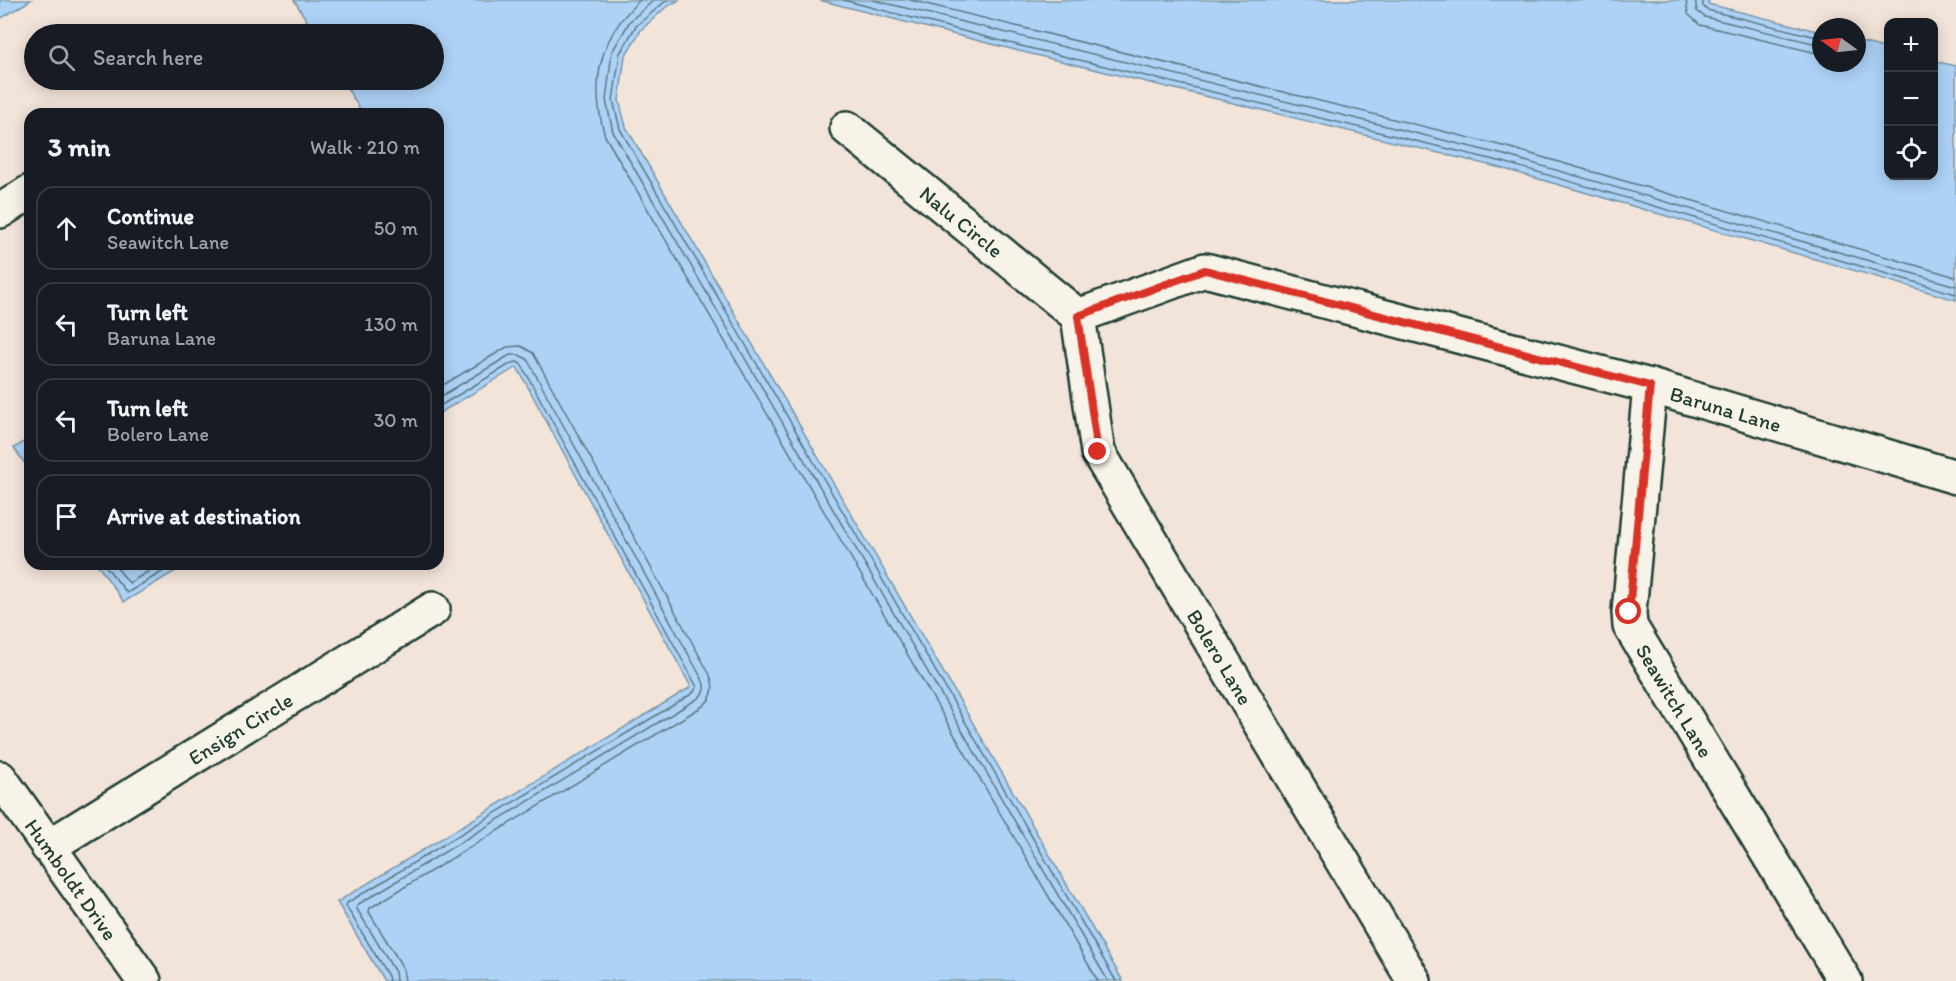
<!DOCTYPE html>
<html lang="en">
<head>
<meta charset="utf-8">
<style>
	body { margin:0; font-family:Itim,sans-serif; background:#20242c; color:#f1f3f6 }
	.controls { position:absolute; right:18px; top:18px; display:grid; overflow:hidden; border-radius:12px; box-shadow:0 3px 15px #0003 }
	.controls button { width:54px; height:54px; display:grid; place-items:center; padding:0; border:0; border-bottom:2px solid #363941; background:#171b24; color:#f1f3f6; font:30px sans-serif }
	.compass { position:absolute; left:1812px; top:18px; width:54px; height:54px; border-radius:50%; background:#171b24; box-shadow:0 3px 15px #0003; rotate:285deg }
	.stop { position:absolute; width:18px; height:18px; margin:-14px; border:4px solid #d93025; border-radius:50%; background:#fff }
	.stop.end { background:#d93025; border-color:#fff; box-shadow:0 2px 6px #0008 }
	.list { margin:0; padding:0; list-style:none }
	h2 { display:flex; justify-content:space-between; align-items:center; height:78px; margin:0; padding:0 24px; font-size:26px }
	h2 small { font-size:20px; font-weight:400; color:#9ea1a6 }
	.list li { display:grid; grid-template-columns:39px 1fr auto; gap:18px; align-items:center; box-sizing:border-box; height:84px; margin:0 12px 12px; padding:0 12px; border:2px solid #363941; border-radius:18px }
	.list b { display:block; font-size:22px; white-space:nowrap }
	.list p { margin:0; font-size:20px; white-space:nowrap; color:#9ea1a6 }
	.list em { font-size:20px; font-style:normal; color:#9ea1a6 }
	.icon { flex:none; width:33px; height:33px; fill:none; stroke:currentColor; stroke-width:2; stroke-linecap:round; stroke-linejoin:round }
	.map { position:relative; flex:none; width:1956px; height:981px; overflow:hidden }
	.search { position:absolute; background:#171b24; box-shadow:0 3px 15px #0003; left:24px; top:24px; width:420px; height:66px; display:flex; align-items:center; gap:15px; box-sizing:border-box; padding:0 21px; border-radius:33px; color:#9ea1a6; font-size:22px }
	.panel { position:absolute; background:#171b24; box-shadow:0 3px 15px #0003; left:24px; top:108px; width:420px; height:462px; border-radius:18px }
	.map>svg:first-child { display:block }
	.water { fill:#add2f6; stroke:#7496a8; stroke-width:1.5 }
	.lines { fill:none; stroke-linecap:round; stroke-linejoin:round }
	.shore { stroke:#587982; stroke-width:1.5 }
	.minor-casing { stroke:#1f3d34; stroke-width:38 }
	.minor { stroke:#f7f3e8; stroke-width:33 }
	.route { stroke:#d93025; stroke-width:8 }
	.labels { text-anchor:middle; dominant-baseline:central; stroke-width:4.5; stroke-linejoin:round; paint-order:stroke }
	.street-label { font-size:21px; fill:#1f3d34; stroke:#f7f3e8 }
</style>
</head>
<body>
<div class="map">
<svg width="1956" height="981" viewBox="0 0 1956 981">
	<rect width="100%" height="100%" fill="#f3e4da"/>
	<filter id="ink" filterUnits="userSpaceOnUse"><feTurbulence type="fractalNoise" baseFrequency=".0167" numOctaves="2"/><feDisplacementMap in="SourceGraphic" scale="12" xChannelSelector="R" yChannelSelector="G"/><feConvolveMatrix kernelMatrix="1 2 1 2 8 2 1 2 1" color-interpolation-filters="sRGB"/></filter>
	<g filter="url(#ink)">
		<g class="water">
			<polygon points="0,0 31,0 0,19"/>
			<polygon points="294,0 679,0 665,8 641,30 625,56 619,100 626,127 1123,981 384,981 337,902 691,687 517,367 438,414 438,114 363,114 342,80 434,80 434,34 315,34"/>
			<polygon points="819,0 1709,0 1708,4 1821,32 1821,63 1857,63 1857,41 1888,49 1888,176 1934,176 1934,61 1956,66 1956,300 1501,168 1019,51"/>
			<polygon points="30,438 30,471 14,448"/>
			<polygon points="97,564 187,564 124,602"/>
		</g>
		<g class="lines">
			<g class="shore">
				<path d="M640 0C599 37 589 83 605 136L1098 981"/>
				<polyline points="654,0 630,21 612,52 606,100 613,132 1108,981"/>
				<polyline points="667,0 636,26 620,53 613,100 620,129 1116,981"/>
				<polyline points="843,0 1021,46 1503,162 1956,294"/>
				<polyline points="873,0 1504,155 1956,286"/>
				<polyline points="910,0 1507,147 1956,277"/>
				<polyline points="1686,0 1688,14 1700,25 1821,54"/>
				<polyline points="1695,0 1697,11 1705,17 1821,45"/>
				<polyline points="1703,0 1703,6 1707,10 1821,38"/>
				<polyline points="104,564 127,593 175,564"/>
				<polyline points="114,564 129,583 161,564"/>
				<polyline points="389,981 388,976 346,906 347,903 693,693 697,687 521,364 517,362 512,363 438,407"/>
				<path d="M396 981 395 972 357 909V905L697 699C704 694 706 687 702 679L527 359 519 355H510L438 398"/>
				<path d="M405 981 403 968 369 912 370 908 703 706C713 698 715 687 710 675L533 353 521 346 507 347 438 388"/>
			</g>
			<defs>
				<g id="minor">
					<path id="s1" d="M847 128 1078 316"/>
					<polyline points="0,211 30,192"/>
					<path id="s2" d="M1078 316 1205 270 1650 386 1956 477"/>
					<path id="s3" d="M1078 316 1098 452 1414 981"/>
					<path id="s4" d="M1650 386 1629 612 1630 626 1845 981"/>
					<path id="s5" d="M0 778 144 981"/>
					<path id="s6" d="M48 847 433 609"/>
				</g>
			</defs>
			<use href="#minor" class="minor-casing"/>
			<use href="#minor" class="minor"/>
		</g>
	</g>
	<g class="lines" filter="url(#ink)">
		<polyline class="route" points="1098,452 1078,316 1205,270 1650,386 1629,612"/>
	</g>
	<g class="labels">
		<g class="street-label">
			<text stroke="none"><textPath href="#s1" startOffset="148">Nalu Circle</textPath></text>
			<text stroke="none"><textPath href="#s2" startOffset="674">Baruna Lane</textPath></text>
			<text stroke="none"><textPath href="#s3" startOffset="376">Bolero Lane</textPath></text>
			<text stroke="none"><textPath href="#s4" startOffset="328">Seawitch Lane</textPath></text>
			<text stroke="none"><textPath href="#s6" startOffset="226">Ensign Circle</textPath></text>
			<text stroke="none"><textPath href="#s5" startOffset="124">Humboldt Drive</textPath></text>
		</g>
	</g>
</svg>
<div class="controls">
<button>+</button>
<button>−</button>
<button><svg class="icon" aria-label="locate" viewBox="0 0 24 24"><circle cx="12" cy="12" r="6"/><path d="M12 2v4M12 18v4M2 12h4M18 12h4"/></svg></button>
</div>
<svg class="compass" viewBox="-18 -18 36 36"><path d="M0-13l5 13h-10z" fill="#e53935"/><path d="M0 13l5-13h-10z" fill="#9ea1a6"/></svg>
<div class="stop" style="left:1629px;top:612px"></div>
<div class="stop end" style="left:1098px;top:452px"></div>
<div class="search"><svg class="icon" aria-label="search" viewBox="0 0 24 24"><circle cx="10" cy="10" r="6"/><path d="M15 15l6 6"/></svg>Search here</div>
<section class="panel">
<h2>3 min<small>Walk · 210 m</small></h2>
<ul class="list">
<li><svg class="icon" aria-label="ahead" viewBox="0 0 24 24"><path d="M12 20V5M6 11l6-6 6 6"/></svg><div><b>Continue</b><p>Seawitch Lane</p></div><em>50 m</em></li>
<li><svg class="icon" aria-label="left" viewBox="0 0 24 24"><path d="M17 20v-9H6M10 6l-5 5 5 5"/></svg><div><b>Turn left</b><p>Baruna Lane</p></div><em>130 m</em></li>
<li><svg class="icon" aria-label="left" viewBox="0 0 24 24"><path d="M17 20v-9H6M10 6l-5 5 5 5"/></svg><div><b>Turn left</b><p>Bolero Lane</p></div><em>30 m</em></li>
<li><svg class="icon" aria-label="arrive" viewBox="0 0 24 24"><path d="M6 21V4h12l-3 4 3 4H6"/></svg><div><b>Arrive at destination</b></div></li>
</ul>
</section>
</div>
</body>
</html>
